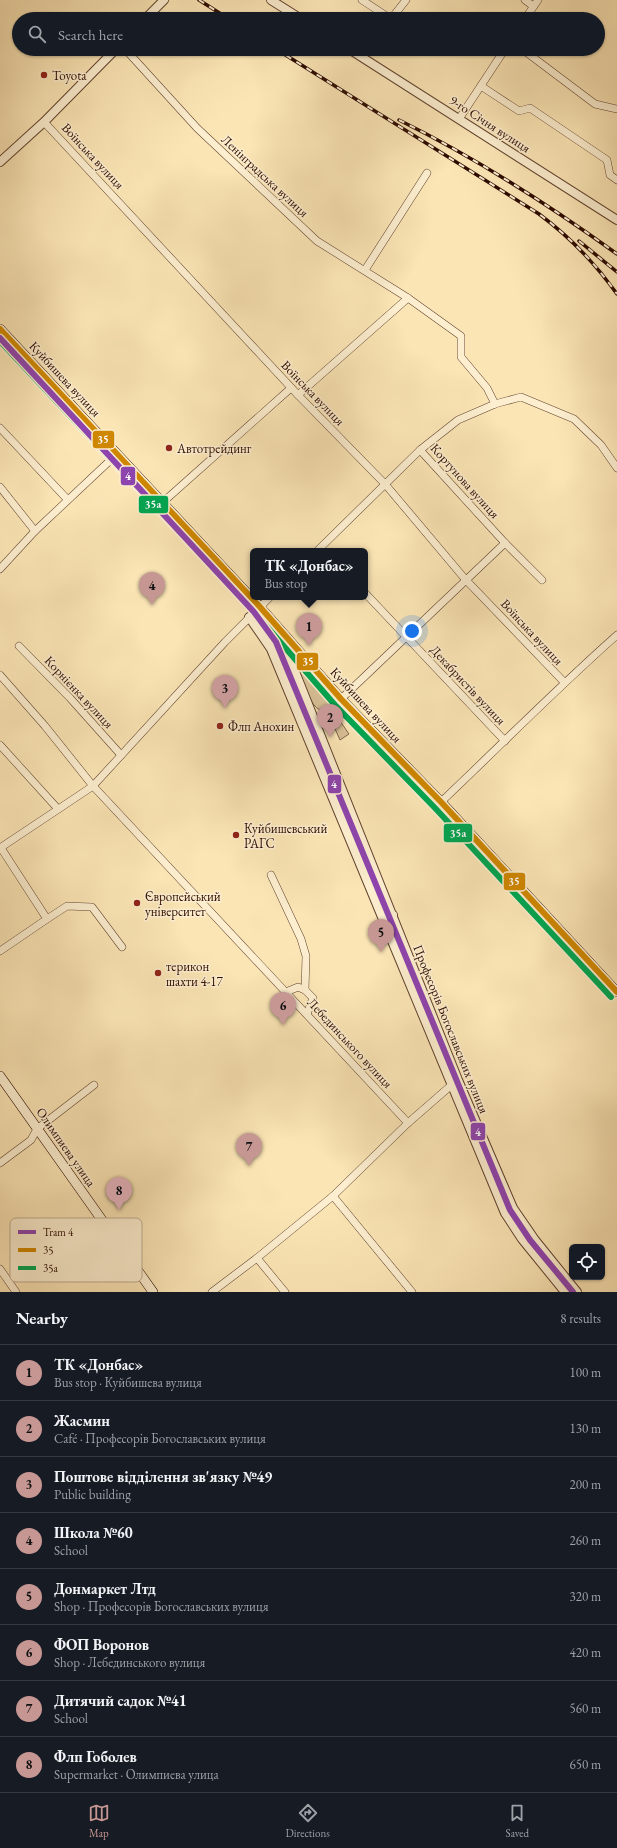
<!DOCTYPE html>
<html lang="en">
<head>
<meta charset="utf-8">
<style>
	body { margin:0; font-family:"EB Garamond",serif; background:#242831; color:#f1f3f6 }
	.controls { position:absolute; right:12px; bottom:12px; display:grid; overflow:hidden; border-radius:6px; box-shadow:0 1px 3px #0004 }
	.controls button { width:36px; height:36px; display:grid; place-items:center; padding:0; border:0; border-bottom:1px solid #363941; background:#171b24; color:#f1f3f6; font:20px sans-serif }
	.you { position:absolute; left:412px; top:631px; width:14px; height:14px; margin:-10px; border:3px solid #fff; border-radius:50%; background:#1a73e8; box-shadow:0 0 0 6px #1a73e833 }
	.badge { display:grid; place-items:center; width:26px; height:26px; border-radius:50%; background:#c59692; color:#111; font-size:13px; font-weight:700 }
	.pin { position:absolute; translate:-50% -33px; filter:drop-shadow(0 1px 2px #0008) }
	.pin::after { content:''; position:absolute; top:21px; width:14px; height:12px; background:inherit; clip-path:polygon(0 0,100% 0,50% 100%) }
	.popup { position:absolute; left:250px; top:548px; width:118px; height:52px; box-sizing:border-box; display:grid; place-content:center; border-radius:6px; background:#171b24; filter:drop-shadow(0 1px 3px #0005); font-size:13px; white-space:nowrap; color:#9ea1a6 }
	.popup b { font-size:15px; color:#f1f3f6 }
	.popup::after { content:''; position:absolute; left:50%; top:100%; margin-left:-8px; border:8px solid transparent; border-top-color:#171b24 }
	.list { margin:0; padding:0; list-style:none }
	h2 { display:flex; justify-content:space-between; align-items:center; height:52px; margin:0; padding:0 16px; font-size:17px }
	h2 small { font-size:13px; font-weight:400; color:#9ea1a6 }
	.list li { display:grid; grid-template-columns:26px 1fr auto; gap:12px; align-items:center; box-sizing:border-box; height:56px; padding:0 16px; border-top:1px solid #363941 }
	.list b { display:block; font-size:15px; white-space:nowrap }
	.list p { margin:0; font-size:13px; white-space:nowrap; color:#9ea1a6 }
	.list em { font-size:13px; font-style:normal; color:#9ea1a6 }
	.icon { flex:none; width:22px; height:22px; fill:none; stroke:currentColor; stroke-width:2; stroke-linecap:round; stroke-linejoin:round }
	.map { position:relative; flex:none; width:617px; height:1292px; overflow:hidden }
	.search { position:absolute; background:#171b24; box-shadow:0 1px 3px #0004; left:12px; right:12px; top:12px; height:44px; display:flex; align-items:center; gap:10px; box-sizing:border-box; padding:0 14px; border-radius:22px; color:#9ea1a6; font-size:15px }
	.sheet { height:500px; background:#171b24 }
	nav { display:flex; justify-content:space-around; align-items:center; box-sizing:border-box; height:56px; border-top:1px solid #363941; background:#171b24; font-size:11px; color:#9ea1a6 }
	nav a { display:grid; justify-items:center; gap:2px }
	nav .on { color:#c59692 }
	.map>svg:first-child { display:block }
	.green { fill:#d8c096; stroke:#82664c }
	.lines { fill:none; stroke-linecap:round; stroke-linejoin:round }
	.minor-casing { stroke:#60422e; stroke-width:8 }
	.tertiary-casing { stroke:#60422e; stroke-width:10 }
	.secondary-casing { stroke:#2d0b01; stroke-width:10 }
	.minor { stroke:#fceecf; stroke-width:7 }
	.tertiary { stroke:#fceecf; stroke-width:8 }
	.secondary { stroke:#fceecf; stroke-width:9 }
	.rail-casing { stroke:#2d0b01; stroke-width:3.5 }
	.rail { stroke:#fceecf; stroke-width:2; stroke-dasharray:6; stroke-linecap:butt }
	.bus-1-casing { stroke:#fceecf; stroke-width:9 }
	.bus-2-casing { stroke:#fceecf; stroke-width:9 }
	.bus-1 { stroke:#cf8700; stroke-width:6 }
	.bus-2 { stroke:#00a651; stroke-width:6 }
	.tram-1-casing { stroke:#fceecf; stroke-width:9 }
	.tram-1 { stroke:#8e44ad; stroke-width:6 }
	.poi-dot { fill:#8f2418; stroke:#fceecf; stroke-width:1.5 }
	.labels { text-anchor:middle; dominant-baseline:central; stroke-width:3; stroke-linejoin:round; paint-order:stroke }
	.poi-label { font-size:13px; fill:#2d0b01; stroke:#fceecf; text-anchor:start }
	.street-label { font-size:13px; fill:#2d0b01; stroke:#fceecf }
	.key { fill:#fceecf; stroke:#beaa91; stroke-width:1 }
	.key-label { font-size:11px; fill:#2d0b01 }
	.line-badge { stroke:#fceecf; stroke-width:1.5 }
	.badge-label { font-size:11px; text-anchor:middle; font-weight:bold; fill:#fff }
</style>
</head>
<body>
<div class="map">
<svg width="617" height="1292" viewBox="0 0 617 1292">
	<rect width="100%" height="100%" fill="#fbe5b5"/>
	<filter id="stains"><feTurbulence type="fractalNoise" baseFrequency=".005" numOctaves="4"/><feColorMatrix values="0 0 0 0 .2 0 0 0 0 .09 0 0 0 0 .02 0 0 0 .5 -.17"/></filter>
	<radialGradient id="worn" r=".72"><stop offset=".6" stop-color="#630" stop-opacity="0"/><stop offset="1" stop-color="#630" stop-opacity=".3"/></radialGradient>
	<g class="green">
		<path d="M303 662 338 701C333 704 327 710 322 710 311 711 300 675 296 666Z"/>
		<polygon points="338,718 349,734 340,740 332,722"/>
	</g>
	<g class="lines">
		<defs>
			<g id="minor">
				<polyline points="362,0 391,19 406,0"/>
				<polyline points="525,0 533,6"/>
				<polyline points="525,19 538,0"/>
				<polyline points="125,49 197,128 317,241 408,298 461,336 461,357 487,388 495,404"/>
				<polyline points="522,49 595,104 617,109"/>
				<polyline points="481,86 519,111 530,108 607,160 610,175 617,180"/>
				<polyline points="459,119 505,49"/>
				<polyline points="44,122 298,395 385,484 465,579 564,682"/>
				<polyline points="365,270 427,173"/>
				<polyline points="298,395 408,298"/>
				<polyline points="0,428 67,499"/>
				<polyline points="0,487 35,531"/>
				<polyline points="162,503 291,388"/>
				<polyline points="317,551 420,450"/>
				<polyline points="0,569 35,531 117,454"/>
				<polyline points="542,580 505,543 420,450 458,420 495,404 521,397 574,419 601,445 617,468"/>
				<polyline points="365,593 505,741"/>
				<polyline points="19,646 70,698 121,755"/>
				<polyline points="0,675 45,726 93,786 408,1123"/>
				<polyline points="341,699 505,543"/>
				<polyline points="0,745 58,809"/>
				<path d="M441 802C500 746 556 689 617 635"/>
				<polyline points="0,848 93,786 225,642 270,597"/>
				<polyline points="1,848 47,919 67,906 92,907 122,947"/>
				<polyline points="271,875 301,939 306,956 305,990 298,987 286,992"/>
				<polyline points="0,951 47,919"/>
				<polyline points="305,990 313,998 307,1014"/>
				<polyline points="0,1163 31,1140 37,1129 94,1085"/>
				<polyline points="333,1196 412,1292"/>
				<polyline points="257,1258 285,1292"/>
				<polyline points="0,1269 16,1292"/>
				<polyline points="212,1292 257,1258 333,1196 408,1123 455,1082"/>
			</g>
			<g id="tertiary">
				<polyline points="271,0 301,19"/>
				<polyline points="145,19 164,0"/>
				<polyline points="349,49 617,220"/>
				<polyline points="0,162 44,122 116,49"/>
				<polyline points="249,617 271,649 387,929"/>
				<polyline points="273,624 294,669 458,1080 513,1208 535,1240 577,1292"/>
				<polyline points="393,915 387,929 505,1213 522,1239 565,1292"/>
			</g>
			<g id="secondary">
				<polyline points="0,329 260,607 341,699 441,802 617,992"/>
				<polyline points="0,1076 153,1292"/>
			</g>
		</defs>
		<use href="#minor" class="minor-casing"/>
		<use href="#tertiary" class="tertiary-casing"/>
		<use href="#secondary" class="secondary-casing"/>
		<use href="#minor" class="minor"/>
		<use href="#tertiary" class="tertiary"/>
		<use href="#secondary" class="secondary"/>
		<defs>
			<g id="rail">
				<polyline points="199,0 229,19"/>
				<path d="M276 49 539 214C570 237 595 263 617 294"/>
				<path d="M399 120C474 157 549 205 617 254"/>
				<polyline points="579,241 617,272"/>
			</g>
		</defs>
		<use href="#rail" class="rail-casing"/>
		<use href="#rail" class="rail"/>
		<defs>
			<polyline id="bus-1" points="0,329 260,607 341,699 441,802 617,992"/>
			<polyline id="bus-2" points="0,341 254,612 335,705 435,808 611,997"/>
		</defs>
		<use href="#bus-1" class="bus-1-casing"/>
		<use href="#bus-2" class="bus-2-casing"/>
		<use href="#bus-1" class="bus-1"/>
		<use href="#bus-2" class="bus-2"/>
		<defs>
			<polyline id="tram-1" points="0,338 254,612 276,642 510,1210 530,1240 573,1292"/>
		</defs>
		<use href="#tram-1" class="tram-1-casing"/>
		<use href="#tram-1" class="tram-1"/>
	</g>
	<g class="poi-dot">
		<circle cx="44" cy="75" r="4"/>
		<circle cx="169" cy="448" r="4"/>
		<circle cx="220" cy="726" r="4"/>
		<circle cx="236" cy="835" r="4"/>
		<circle cx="137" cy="903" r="4"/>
		<circle cx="158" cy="973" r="4"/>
	</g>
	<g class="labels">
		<g class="poi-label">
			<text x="52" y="75">Toyota</text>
			<text x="177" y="448">Автотрейдинг</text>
			<text x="228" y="726">Флп Анохин</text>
			<text x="244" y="828">Куйбишевський<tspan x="244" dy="15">РАГС</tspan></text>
			<text x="145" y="896">Європейський<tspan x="145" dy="15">університет</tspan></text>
			<text x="166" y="966">терикон<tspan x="166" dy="15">шахти 4-17</tspan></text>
		</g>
		<g class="street-label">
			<text transform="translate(490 124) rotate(33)">9-го Січня вулиця</text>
			<text transform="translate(93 156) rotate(47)">Воїнська вулиця</text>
			<text transform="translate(265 176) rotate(43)">Ленінградська вулиця</text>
			<text transform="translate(65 379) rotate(47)">Куйбишева вулиця</text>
			<text transform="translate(313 393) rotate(46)">Воїнська вулиця</text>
			<text transform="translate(465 481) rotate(48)">Кортунова вулиця</text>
			<text transform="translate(532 632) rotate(47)">Воїнська вулиця</text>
			<text transform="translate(468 685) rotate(47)">Декабристів вулиця</text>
			<text transform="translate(79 692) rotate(47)">Корнієнка вулиця</text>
			<text transform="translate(366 705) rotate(47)">Куйбишева вулиця</text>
			<text transform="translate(451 1029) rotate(68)">Професорів Богославських вулиця</text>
			<text transform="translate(350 1043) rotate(47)">Лебединського вулиця</text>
			<text transform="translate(66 1147) rotate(55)">Олимпиева улица</text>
		</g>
	</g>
	<rect x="10" y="1218" width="132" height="64" rx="6" class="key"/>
	<rect x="18" y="1230" width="18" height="4" fill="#8e44ad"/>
	<rect x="18" y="1248" width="18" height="4" fill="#cf8700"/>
	<rect x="18" y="1266" width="18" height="4" fill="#00a651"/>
	<g class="key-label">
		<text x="43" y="1236">Tram 4</text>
		<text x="43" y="1254">35</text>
		<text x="43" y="1272">35а</text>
	</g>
	<g class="line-badge">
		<rect x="92" y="430" width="23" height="19" rx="4" fill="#cf8700"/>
		<rect x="120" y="466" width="16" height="20" rx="4" fill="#8e44ad"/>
		<rect x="138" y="495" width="31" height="19" rx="4" fill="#00a651"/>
		<rect x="296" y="652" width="23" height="19" rx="4" fill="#cf8700"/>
		<rect x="327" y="774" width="15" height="20" rx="4" fill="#8e44ad"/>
		<rect x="443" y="823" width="30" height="20" rx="4" fill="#00a651"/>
		<rect x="503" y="872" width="23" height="19" rx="4" fill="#cf8700"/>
		<rect x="470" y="1122" width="16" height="19" rx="4" fill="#8e44ad"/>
	</g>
	<g class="badge-label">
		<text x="103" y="443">35</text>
		<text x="128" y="480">4</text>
		<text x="153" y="508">35а</text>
		<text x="308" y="665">35</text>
		<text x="334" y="788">4</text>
		<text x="458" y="837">35а</text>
		<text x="514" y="885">35</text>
		<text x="478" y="1136">4</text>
	</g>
	<rect width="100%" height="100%" filter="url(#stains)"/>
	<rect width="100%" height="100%" fill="url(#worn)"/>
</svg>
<div class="controls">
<button><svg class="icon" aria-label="locate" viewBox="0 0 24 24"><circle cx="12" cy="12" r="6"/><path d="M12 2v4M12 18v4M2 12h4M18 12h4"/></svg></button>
</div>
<div class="you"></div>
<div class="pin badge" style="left:309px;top:646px">1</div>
<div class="popup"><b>ТК «Донбас»</b>Bus stop</div>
<div class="pin badge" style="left:330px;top:737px">2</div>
<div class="pin badge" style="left:225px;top:708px">3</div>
<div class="pin badge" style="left:152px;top:605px">4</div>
<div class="pin badge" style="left:381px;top:952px">5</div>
<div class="pin badge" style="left:283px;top:1025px">6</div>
<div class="pin badge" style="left:249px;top:1166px">7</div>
<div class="pin badge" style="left:119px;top:1210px">8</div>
<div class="search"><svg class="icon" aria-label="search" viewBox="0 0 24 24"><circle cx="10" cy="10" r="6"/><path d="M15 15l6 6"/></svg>Search here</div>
</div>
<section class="sheet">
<h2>Nearby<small>8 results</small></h2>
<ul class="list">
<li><span class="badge">1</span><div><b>ТК «Донбас»</b><p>Bus stop · Куйбишева вулиця</p></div><em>100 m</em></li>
<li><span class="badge">2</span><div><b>Жасмин</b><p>Café · Професорів Богославських вулиця</p></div><em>130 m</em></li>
<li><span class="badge">3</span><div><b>Поштове відділення зв'язку №49</b><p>Public building</p></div><em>200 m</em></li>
<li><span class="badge">4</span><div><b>Школа №60</b><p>School</p></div><em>260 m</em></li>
<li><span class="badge">5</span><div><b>Донмаркет Лтд</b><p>Shop · Професорів Богославських вулиця</p></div><em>320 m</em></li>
<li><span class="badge">6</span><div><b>ФОП Воронов</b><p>Shop · Лебединського вулиця</p></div><em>420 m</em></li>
<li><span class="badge">7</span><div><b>Дитячий садок №41</b><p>School</p></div><em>560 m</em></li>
<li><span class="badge">8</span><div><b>Флп Гоболев</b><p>Supermarket · Олимпиева улица</p></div><em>650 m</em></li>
</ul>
</section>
<nav>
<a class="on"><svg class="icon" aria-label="map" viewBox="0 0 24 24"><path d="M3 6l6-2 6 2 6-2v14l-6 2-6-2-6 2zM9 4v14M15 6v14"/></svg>Map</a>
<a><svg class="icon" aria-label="directions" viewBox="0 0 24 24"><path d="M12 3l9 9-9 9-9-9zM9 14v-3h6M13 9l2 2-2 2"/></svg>Directions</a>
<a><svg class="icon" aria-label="saved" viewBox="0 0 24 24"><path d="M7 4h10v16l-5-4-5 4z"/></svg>Saved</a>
</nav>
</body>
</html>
